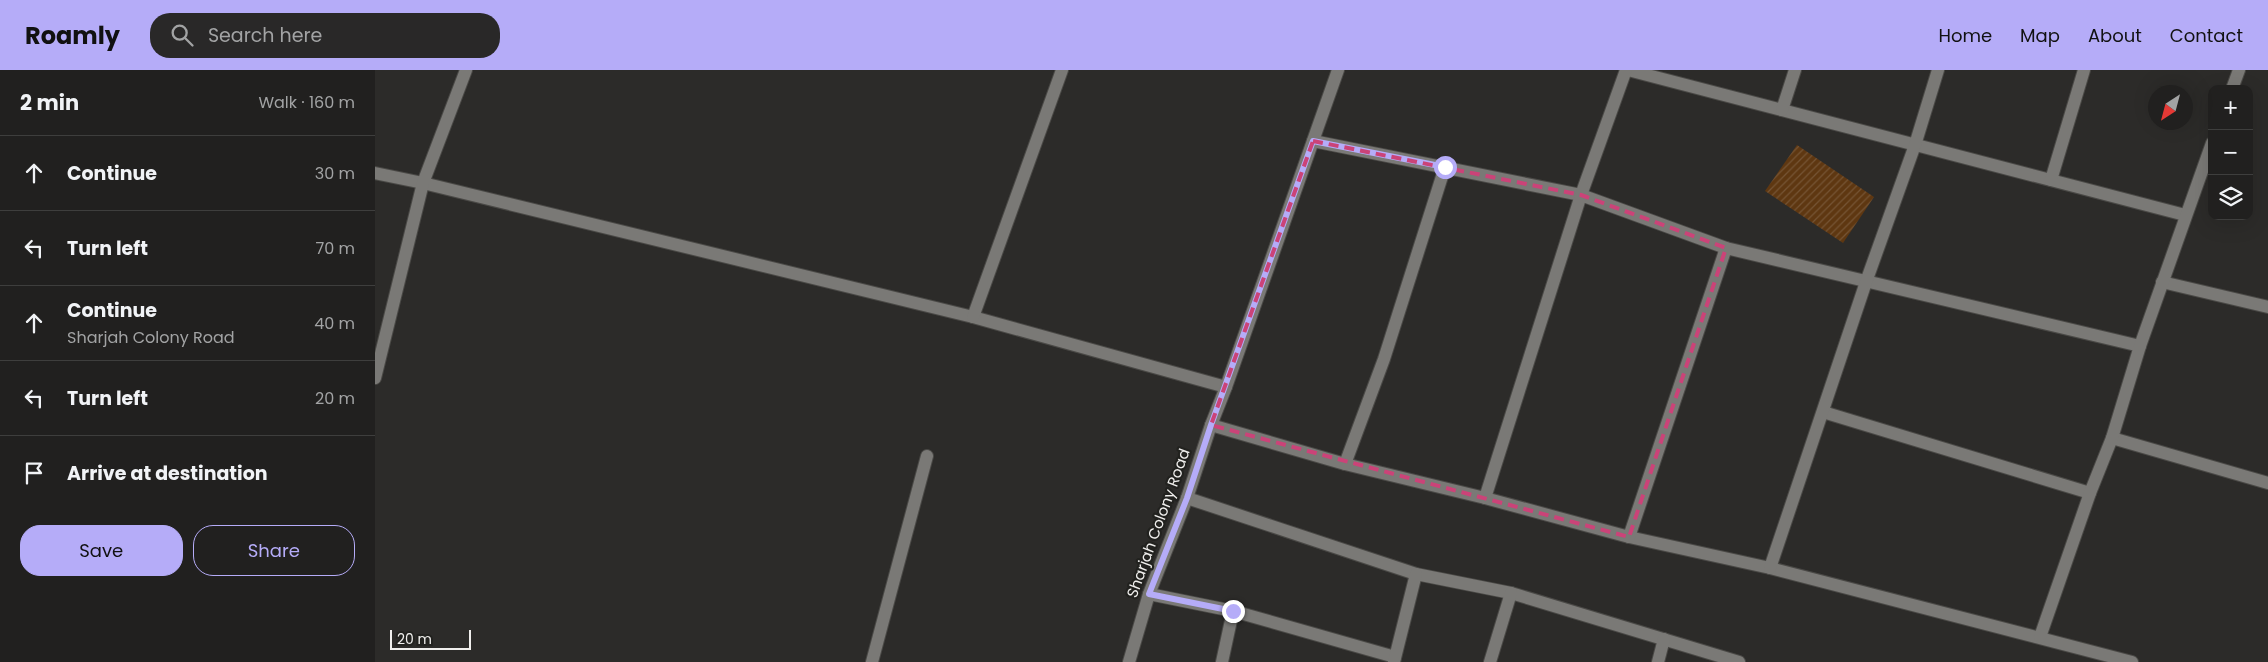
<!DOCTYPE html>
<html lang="en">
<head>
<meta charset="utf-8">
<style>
	body { margin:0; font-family:Poppins,sans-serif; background:#292828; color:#f1f3f6 }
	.controls { position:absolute; right:15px; top:15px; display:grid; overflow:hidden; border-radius:10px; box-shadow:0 5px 20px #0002 }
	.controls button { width:45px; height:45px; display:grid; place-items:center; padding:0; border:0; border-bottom:1px solid #3e3e3d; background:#21201f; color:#f1f3f6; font:25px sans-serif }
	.compass { position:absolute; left:1773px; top:15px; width:45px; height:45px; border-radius:50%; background:#21201f; box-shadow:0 5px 20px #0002; rotate:216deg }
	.scale { position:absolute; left:15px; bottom:12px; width:81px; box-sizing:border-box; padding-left:5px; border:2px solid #f0efed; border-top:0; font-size:14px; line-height:18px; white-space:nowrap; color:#f0efed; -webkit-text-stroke:4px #22221f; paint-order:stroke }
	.stop { position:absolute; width:15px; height:15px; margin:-11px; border:4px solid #b5acf8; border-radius:50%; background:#fff }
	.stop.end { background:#b5acf8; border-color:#fff; box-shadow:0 1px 5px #0008 }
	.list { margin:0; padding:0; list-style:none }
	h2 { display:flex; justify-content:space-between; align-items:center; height:65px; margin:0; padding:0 20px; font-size:21px }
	h2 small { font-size:16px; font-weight:400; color:#a2a3a4 }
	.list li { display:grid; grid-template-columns:32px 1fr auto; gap:15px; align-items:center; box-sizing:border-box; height:75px; padding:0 20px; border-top:1px solid #3e3e3d }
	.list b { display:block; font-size:19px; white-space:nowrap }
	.list p { margin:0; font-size:16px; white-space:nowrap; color:#a2a3a4 }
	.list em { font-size:16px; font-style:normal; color:#a2a3a4 }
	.actions { display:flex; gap:10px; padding:15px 20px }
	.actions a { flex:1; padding:11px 0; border:1px solid #b5acf8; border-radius:20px; text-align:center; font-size:18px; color:#b5acf8 }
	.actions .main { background:#b5acf8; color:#111 }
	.icon { flex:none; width:28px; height:28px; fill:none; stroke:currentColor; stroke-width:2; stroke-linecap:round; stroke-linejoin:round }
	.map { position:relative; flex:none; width:1893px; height:592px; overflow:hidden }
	header { display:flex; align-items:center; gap:30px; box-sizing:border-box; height:70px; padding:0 25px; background:#b5acf8; color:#111 }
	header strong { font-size:24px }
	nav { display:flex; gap:28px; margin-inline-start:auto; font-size:18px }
	.search { width:350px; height:45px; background:#292828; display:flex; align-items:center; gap:12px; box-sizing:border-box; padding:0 18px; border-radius:20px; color:#a2a3a4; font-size:19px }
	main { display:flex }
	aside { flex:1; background:#21201f }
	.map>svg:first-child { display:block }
	.building { fill:url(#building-hatch) }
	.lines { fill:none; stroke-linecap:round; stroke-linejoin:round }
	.minor-casing { stroke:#4a4946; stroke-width:14 }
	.minor { stroke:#7a7976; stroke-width:12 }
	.route { stroke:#b5acf8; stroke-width:6 }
	.marked { fill:none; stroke:#cb4378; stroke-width:4; stroke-dasharray:10 6; stroke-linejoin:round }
	.labels { text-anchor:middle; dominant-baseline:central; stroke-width:4.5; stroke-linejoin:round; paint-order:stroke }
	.street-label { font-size:15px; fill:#f0efed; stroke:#22221f }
</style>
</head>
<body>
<header>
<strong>Roamly</strong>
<div class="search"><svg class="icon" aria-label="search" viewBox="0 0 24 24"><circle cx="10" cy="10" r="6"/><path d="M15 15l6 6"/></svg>Search here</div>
<nav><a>Home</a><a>Map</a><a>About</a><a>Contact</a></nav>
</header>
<main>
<aside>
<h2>2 min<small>Walk · 160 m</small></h2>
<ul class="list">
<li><svg class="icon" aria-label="ahead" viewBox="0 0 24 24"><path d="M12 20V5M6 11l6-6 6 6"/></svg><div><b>Continue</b></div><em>30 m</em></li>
<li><svg class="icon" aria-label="left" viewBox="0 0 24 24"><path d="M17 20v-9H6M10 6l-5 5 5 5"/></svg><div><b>Turn left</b></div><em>70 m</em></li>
<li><svg class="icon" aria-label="ahead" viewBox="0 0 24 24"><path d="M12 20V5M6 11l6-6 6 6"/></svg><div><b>Continue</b><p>Sharjah Colony Road</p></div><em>40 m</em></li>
<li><svg class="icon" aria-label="left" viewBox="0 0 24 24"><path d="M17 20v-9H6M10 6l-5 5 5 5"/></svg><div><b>Turn left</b></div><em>20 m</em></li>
<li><svg class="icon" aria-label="arrive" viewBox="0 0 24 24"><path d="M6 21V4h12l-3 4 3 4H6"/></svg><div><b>Arrive at destination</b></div></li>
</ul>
<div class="actions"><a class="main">Save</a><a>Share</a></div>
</aside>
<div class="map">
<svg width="1893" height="592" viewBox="0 0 1893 592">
	<defs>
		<pattern id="building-hatch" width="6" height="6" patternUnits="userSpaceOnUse" patternTransform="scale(1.25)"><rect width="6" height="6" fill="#5e3711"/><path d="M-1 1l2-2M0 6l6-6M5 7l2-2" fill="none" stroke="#755434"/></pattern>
	</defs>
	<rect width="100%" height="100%" fill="#2c2b29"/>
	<polygon class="building" points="1422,75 1499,127 1468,173 1390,121"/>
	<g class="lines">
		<defs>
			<g id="minor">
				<polyline points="1253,0 1810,145"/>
				<polyline points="1857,19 1864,0"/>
				<polyline points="1407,40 1420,0"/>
				<polyline points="938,71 1206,125 1351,178 1765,276"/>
				<polyline points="0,103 48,113 598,247 851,317"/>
				<polyline points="1676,110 1709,0"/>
				<polyline points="1787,212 1893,237"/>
				<polyline points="598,247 687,0"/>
				<polyline points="0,308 48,113 91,0"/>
				<polyline points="1448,342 1715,423"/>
				<polyline points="836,355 970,394 1110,428 1254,467 1395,498 1757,592"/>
				<polyline points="1737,368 1893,413"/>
				<polyline points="970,394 1009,289 1070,97"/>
				<polyline points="812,428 1041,504 1136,523 1364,592"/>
				<polyline points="1110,428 1206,125 1251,0"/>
				<polyline points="1254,467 1351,178"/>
				<polyline points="1395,498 1491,212 1540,75 1563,0"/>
				<polyline points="774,524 858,541 1020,587"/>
				<polyline points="1665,567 1715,423 1737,368 1765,276 1837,73"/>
				<polyline points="497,592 552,386"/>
				<polyline points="754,592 774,524 812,428 836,355 851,317 963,0"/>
				<polyline points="847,592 858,541"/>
				<polyline points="1019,592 1041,504"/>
				<polyline points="1115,592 1136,523"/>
				<polyline points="1283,592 1289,569"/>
			</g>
		</defs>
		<use href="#minor" class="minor-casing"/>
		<use href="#minor" class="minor"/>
	</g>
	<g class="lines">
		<polyline class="route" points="858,541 774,524 812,428 836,355 938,71 1070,97"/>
	</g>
	<path class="marked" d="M938 71 1206 125 1351 178 1254 467 836 355Z"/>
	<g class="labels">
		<g class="street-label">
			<text transform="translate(783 453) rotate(-70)">Sharjah Colony Road</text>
		</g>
	</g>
</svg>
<div class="controls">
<button>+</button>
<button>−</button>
<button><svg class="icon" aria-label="layers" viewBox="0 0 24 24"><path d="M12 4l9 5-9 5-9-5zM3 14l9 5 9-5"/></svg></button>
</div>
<svg class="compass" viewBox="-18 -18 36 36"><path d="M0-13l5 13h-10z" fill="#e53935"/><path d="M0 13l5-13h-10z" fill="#a2a3a4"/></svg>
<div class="scale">20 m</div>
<div class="stop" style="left:1070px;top:97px"></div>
<div class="stop end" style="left:858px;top:541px"></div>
</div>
</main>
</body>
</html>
